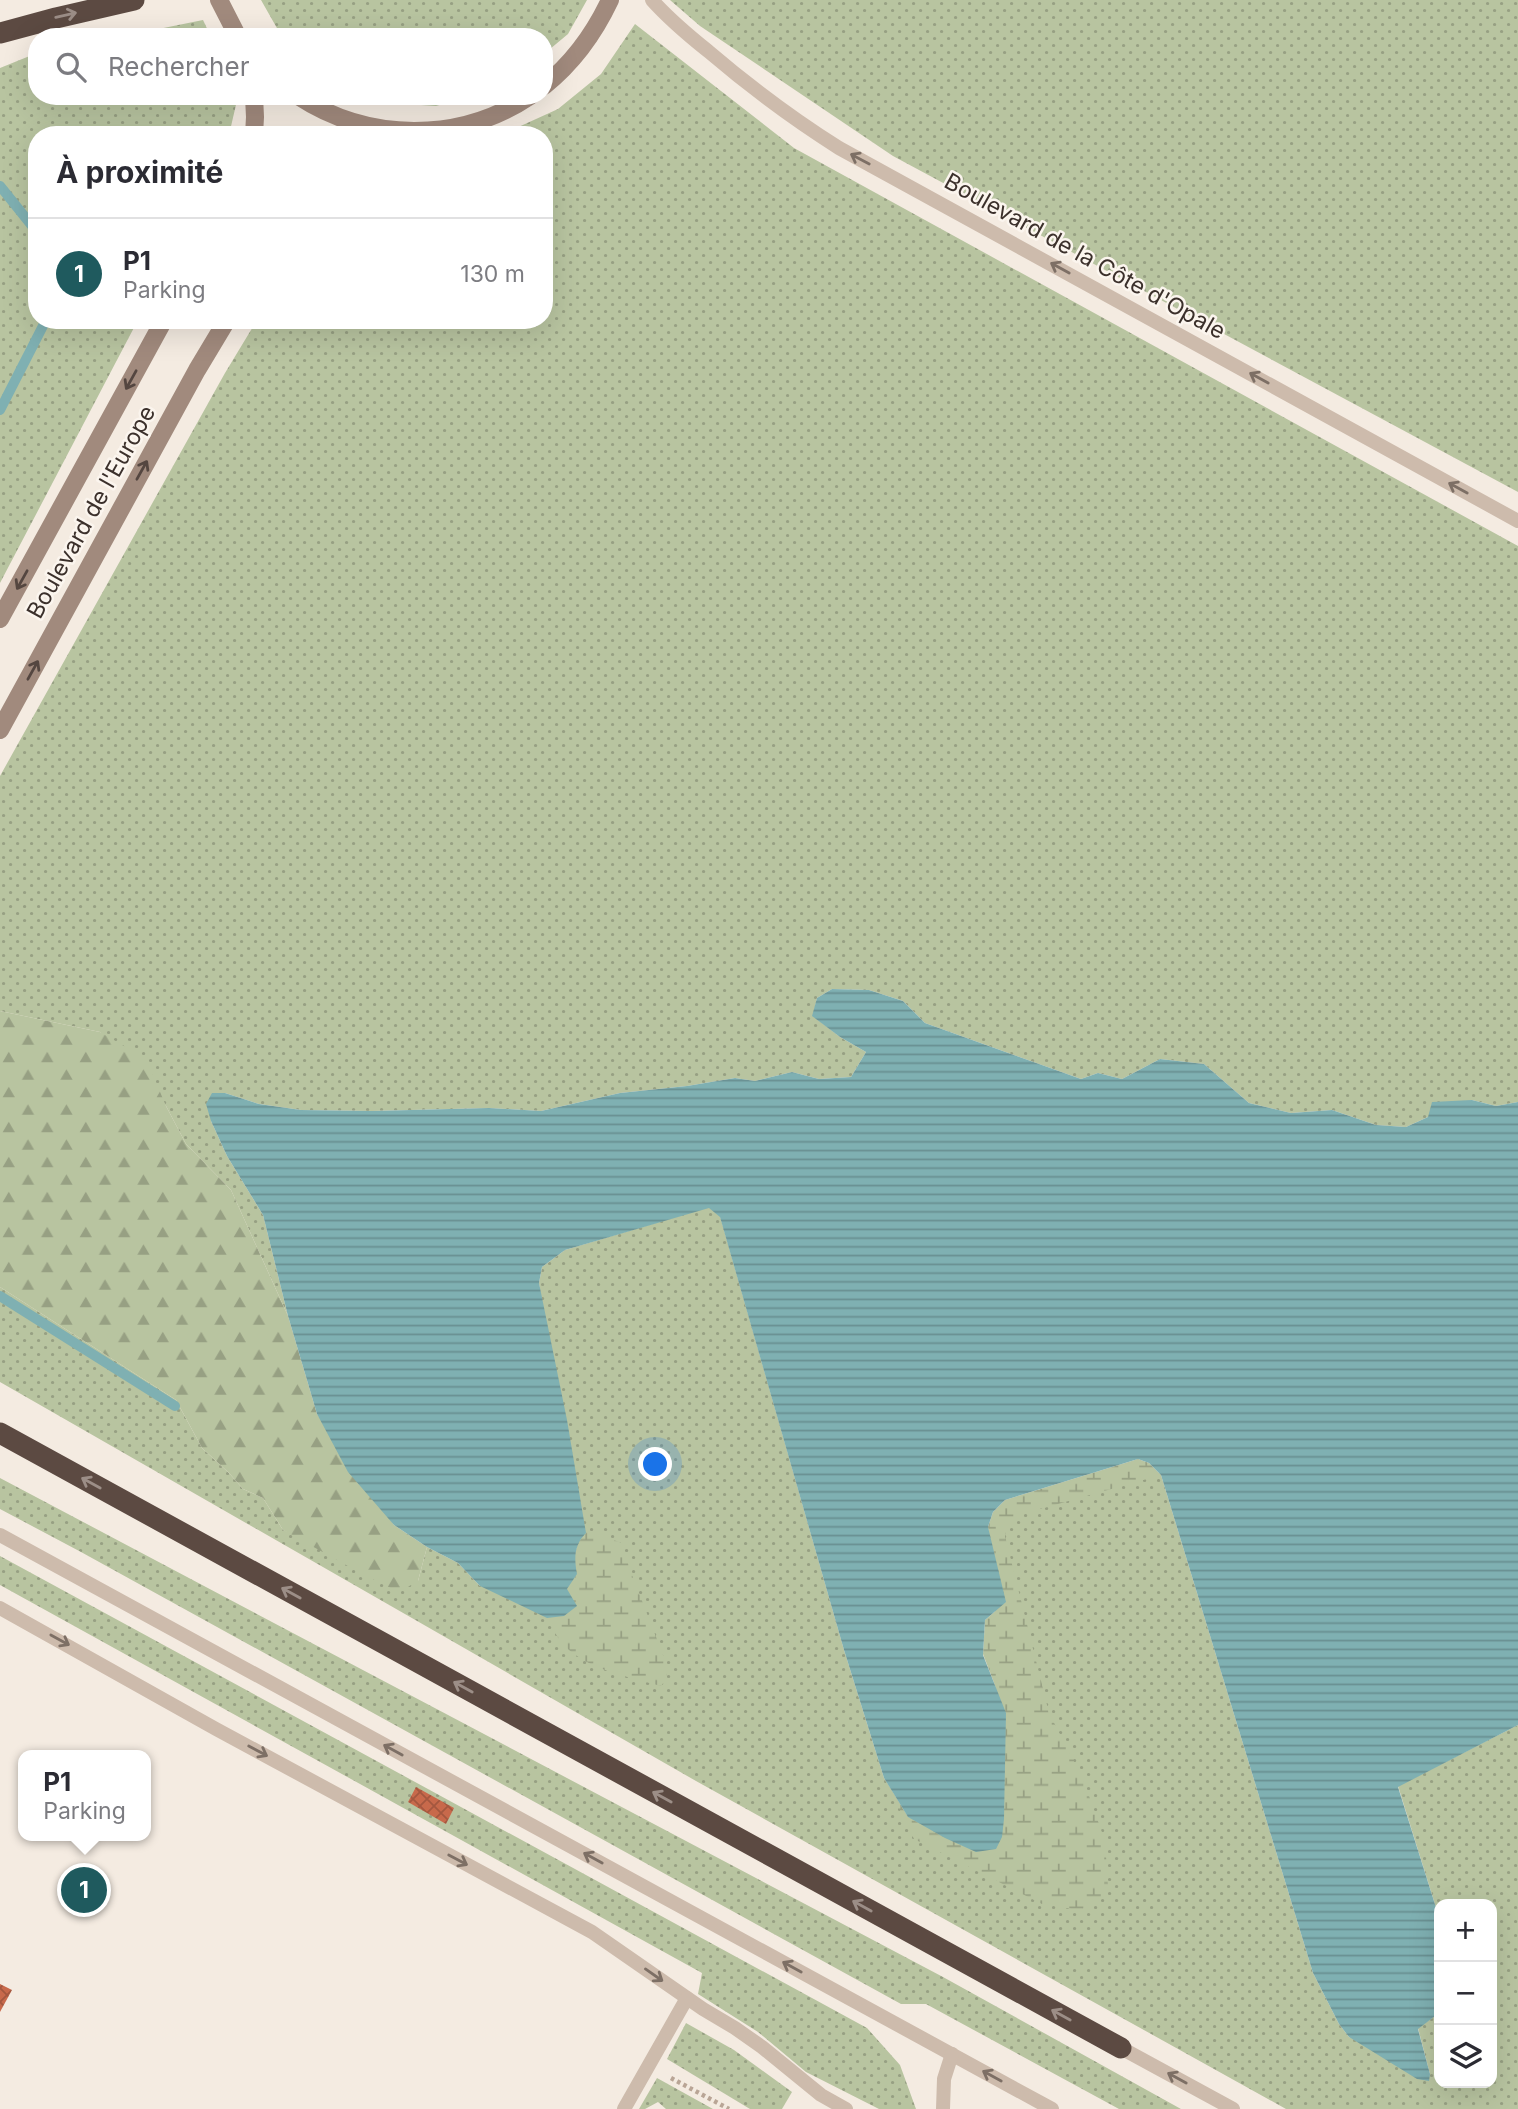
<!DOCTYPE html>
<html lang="fr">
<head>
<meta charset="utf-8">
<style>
	body { margin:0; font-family:Inter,sans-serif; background:#f2f2f3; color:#2b2b33 }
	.controls { position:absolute; right:21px; bottom:21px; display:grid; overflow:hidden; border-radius:14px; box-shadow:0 7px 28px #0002 }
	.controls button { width:63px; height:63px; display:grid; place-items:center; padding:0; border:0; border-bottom:2px solid #e1e1e2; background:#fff; color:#2b2b33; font:35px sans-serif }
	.you { position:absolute; left:656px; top:1465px; width:24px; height:24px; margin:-18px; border:5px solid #fff; border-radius:50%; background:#1a73e8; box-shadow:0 0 0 10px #1a73e833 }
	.badge { display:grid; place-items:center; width:46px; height:46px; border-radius:50%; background:#1f5a5e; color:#fff; font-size:23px; font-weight:700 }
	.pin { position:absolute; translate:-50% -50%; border:4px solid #fff; box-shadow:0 2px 7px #0006 }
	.popup { position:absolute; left:18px; top:1750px; width:133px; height:91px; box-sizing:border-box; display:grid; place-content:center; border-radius:14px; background:#fff; filter:drop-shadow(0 2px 5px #0005); font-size:23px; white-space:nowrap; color:#7c7c81 }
	.popup b { font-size:26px; color:#2b2b33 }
	.popup::after { content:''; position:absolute; left:50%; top:100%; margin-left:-14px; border:14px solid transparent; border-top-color:#fff }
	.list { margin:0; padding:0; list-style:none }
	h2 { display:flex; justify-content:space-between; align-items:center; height:91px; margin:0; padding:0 28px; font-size:30px }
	h2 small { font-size:23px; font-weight:400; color:#7c7c81 }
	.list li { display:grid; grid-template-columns:46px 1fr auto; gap:21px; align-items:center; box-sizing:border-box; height:112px; padding:0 28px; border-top:2px solid #e1e1e2 }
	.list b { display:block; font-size:26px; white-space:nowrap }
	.list p { margin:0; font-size:23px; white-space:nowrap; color:#7c7c81 }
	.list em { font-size:23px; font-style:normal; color:#7c7c81 }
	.icon { flex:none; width:38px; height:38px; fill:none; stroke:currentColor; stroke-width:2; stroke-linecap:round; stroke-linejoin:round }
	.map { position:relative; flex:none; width:1518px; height:2109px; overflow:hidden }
	.search { position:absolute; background:#fff; box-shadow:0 7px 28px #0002; left:28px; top:28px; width:525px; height:77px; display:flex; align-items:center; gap:18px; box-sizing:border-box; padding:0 24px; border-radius:28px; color:#7c7c81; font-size:26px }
	.panel { position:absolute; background:#fff; box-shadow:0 7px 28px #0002; left:28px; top:126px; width:525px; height:203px; border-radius:28px }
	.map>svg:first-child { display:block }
	.grass { fill:url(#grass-dots) }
	.forest { fill:url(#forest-firs) }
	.wetland { fill:url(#wetland-marsh) }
	.water { fill:url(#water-rules) }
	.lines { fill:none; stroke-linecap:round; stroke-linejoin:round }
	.stream { stroke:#7fb0b2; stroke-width:10 }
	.building { fill:url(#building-cross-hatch) }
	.path { stroke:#b9a596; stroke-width:4.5; stroke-dasharray:3.5 3.5; stroke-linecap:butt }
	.lane { stroke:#cdbbac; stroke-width:14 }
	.secondary { stroke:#a18a7d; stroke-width:18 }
	.highway { stroke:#5c4a42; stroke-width:21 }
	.oneway { stroke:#9c8e87 }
	.oneway2 { stroke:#7d6f65 }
	.oneway3 { stroke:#544640 }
	.labels { text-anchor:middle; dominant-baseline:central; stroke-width:5; stroke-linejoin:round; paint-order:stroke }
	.street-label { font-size:23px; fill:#3b302b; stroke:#fbf5ee }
</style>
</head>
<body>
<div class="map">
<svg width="1518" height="2109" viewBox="0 0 1518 2109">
	<defs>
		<pattern id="grass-dots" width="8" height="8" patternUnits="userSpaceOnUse" patternTransform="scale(1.75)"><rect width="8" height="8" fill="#b8c4a0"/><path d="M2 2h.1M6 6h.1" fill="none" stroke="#97a083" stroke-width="1.8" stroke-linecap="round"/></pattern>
		<pattern id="forest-firs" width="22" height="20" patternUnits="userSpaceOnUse" patternTransform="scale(1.75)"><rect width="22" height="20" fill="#b8c4a0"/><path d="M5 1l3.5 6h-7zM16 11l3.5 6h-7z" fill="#97a083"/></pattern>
		<pattern id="wetland-marsh" width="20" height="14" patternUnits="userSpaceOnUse" patternTransform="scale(1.75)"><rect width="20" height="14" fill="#b8c4a0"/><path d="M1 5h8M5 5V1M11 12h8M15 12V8" fill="none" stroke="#97a083"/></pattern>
		<pattern id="water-rules" width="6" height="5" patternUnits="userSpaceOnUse" patternTransform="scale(1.75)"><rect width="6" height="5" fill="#7fb0b2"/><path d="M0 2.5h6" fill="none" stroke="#699091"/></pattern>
		<pattern id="building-cross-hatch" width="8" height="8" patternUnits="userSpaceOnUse" patternTransform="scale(1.75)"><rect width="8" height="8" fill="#c8694b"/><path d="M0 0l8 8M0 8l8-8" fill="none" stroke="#a4573f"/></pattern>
	</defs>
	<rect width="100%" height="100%" fill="#f4ebe1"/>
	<g class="grass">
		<polygon points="261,0 587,0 568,34 544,54 544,37 282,37"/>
		<polygon points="670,0 1518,0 1518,492 893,156 700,26"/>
		<polygon points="203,20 211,37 119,37"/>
		<polygon points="635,24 794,148 1518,546 1518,1102 1496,1106 1472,1100 1428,1117 1406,1127 1376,1125 1332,1110 1291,1113 1249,1103 1204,1064 1160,1059 1122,1079 1098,1073 1081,1079 925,1023 903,1001 869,990 832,989 817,998 813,1016 840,1037 866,1052 851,1077 819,1079 792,1072 755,1081 735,1078 687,1086 620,1093 541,1111 489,1108 372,1111 301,1110 259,1104 225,1093 211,1121 227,1156 263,1215 288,1316 231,1190 186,1144 166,1106 100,1032 0,1011 0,776 225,373 257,320 544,320 544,135 501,135 558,109 601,74"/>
		<polygon points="37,53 37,96 238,96 229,135 37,135 37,320 138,320 0,583 0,68"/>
		<polygon points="371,96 470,96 436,106 391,103"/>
		<polygon points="709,1207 720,1216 844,1650 884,1778 908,1817 996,1849 995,1612 988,1527 1138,1459 1161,1475 1313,1973 1339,2024 1349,2037 1430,2074 1418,2028 1439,2013 1439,2083 1492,2083 1492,1904 1439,1904 1439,1917 1398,1786 1518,1725 1518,2109 1286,2109 696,1781 0,1382 0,1287 176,1400 202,1448 229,1473 243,1489 263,1498 283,1530 418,1581 427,1547 458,1563 480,1586 567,1589 578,1541 539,1283 542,1267 565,1250"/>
		<polygon points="0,1478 943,1977 1181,2109 1119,2109 926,2004 901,2004 81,1552 0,1509"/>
		<polygon points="0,1556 867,2028 900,2065 916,2109 879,2109 806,2072 758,2032 698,1994 702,1973 0,1585"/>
		<polygon points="686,2023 734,2050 792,2092 782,2109 750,2109 667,2059"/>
		<polygon points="657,2078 713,2109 666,2109 658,2102 645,2109 639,2109"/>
	</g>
	<polygon class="forest" points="0,1011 100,1032 146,1059 166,1106 186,1144 231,1190 288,1316 317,1414 394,1525 427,1547 418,1581 399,1592 364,1575 283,1530 263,1498 243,1489 229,1473 202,1448 176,1400 0,1287"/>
	<g class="wetland">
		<polygon points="1138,1459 1149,1463 1161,1475 1026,1513 1008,1520 1005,1536 1049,1713 1083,1779 1105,1841 1108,1887 1098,1905 1078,1910 1042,1904 914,1839 884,1778 908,1817 945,1838 1006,1714 983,1654 985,1620 1006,1602 988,1527 993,1512 1005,1500"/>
		<path d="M586 1530 622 1543 630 1570 665 1660 667 1678 661 1686C627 1676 585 1670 561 1642 556 1635 551 1626 547 1618L564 1616 567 1589 577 1574C574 1559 574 1545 586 1533Z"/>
	</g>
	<path class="water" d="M832 989 869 990 903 1001 925 1023 1081 1079 1098 1073 1122 1079 1160 1059 1204 1064 1249 1103 1291 1113 1332 1110 1376 1125 1406 1127 1428 1117 1432 1102 1472 1100 1496 1106 1518 1102V1725L1398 1787 1439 1917V2013L1418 2029 1430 2074 1429 2081 1417 2079 1349 2037 1339 2024 1313 1973 1161 1475 1149 1463 1138 1459 1005 1500 993 1512 988 1527 1006 1602 985 1620 983 1655 1006 1713 1004 1819 1002 1837 996 1849 976 1852 945 1838 908 1817 884 1778 844 1650 720 1217 709 1208 565 1250 542 1267 539 1283 567 1420 586 1533C574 1545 574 1558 577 1574L567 1589 577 1606 564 1616 547 1618 480 1586 458 1563 427 1547 394 1525 348 1472 317 1414 288 1316 263 1215 227 1156 211 1121 206 1104 212 1093H225L259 1104 301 1110 372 1111 489 1108 541 1111 620 1093 687 1086 735 1078 755 1081 792 1072 819 1079 851 1077 866 1052 840 1037 812 1016 817 998Z"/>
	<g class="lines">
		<g class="stream">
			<polyline points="0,186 37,232"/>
			<polyline points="0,410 46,320"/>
			<polyline points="0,1296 175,1406"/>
		</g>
	</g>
	<g class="building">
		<polygon points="416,1787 454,1808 446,1824 408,1802"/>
		<polygon points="0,1984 12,1990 0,2012"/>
	</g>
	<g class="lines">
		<polyline class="path" points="671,2078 729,2109"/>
		<g class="lane">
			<path d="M652 0C669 19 688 35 708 51 749 86 793 119 839 148L1518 521"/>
			<polyline points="0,1535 1052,2109"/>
			<polyline points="0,1608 216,1729 592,1932 703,2009 735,2028 762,2047 821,2095 846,2109"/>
			<polyline points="1121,2048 1233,2109"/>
			<polyline points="624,2109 687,1998"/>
			<polyline points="943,2109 944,2079 952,2054"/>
		</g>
		<g class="secondary">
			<polyline points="219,0 238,37"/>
			<path d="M544 86C574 62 594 34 610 0"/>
			<path d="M298 96C368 142 460 143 530 96"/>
			<polyline points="254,135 255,117 254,96"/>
			<polyline points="0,619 164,320"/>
			<polyline points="0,730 197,370 227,320"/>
		</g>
		<g class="highway">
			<polyline points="0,33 56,18 134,0"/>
			<polyline points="0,1433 1121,2048"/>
		</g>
	</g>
	<defs><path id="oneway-shaft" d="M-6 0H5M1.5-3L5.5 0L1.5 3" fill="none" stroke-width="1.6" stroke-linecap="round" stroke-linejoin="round" transform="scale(1.75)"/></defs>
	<g class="oneway">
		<use href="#oneway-shaft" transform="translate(66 15) rotate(-13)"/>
		<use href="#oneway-shaft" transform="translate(91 1483) rotate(-151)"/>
		<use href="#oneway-shaft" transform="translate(291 1593) rotate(-151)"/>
		<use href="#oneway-shaft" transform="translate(463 1687) rotate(-151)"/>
		<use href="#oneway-shaft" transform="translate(662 1797) rotate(-151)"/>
		<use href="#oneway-shaft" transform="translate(862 1906) rotate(-151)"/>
		<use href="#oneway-shaft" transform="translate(1061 2015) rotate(-151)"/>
	</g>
	<g class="oneway2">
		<use href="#oneway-shaft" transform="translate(860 159) rotate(-152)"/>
		<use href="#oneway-shaft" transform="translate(1060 268) rotate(-151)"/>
		<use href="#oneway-shaft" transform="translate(1259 378) rotate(-151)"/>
		<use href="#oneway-shaft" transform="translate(1458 488) rotate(-151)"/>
		<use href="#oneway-shaft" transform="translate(60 1640) rotate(29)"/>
		<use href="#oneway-shaft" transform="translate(393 1750) rotate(-151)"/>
		<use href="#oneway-shaft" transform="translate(258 1751) rotate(28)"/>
		<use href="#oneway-shaft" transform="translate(593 1858) rotate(-151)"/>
		<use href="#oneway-shaft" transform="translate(458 1860) rotate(28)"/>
		<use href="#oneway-shaft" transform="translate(792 1967) rotate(-151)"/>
		<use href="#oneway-shaft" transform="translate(654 1975) rotate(35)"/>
		<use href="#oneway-shaft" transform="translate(992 2076) rotate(-151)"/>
		<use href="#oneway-shaft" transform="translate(1177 2078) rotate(-151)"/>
	</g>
	<g class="oneway3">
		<use href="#oneway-shaft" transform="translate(131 380) rotate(119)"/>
		<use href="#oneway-shaft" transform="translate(142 470) rotate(-61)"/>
		<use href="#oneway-shaft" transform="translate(22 580) rotate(119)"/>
		<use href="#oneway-shaft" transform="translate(33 670) rotate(-61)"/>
	</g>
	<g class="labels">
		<g class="street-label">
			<text transform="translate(1085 256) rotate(29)">Boulevard de la Côte d'Opale</text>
			<text transform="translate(91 512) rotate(-61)">Boulevard de l'Europe</text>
		</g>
	</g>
</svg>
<div class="controls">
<button>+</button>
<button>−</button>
<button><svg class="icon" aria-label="layers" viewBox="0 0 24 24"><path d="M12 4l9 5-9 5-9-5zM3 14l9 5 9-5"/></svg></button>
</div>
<div class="you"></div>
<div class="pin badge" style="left:84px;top:1890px">1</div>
<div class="popup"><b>P1</b>Parking</div>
<div class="search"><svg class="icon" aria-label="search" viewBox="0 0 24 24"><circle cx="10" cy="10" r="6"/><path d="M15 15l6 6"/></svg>Rechercher</div>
<section class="panel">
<h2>À proximité<small></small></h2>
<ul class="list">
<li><span class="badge">1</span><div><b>P1</b><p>Parking</p></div><em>130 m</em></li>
</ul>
</section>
</div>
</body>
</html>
